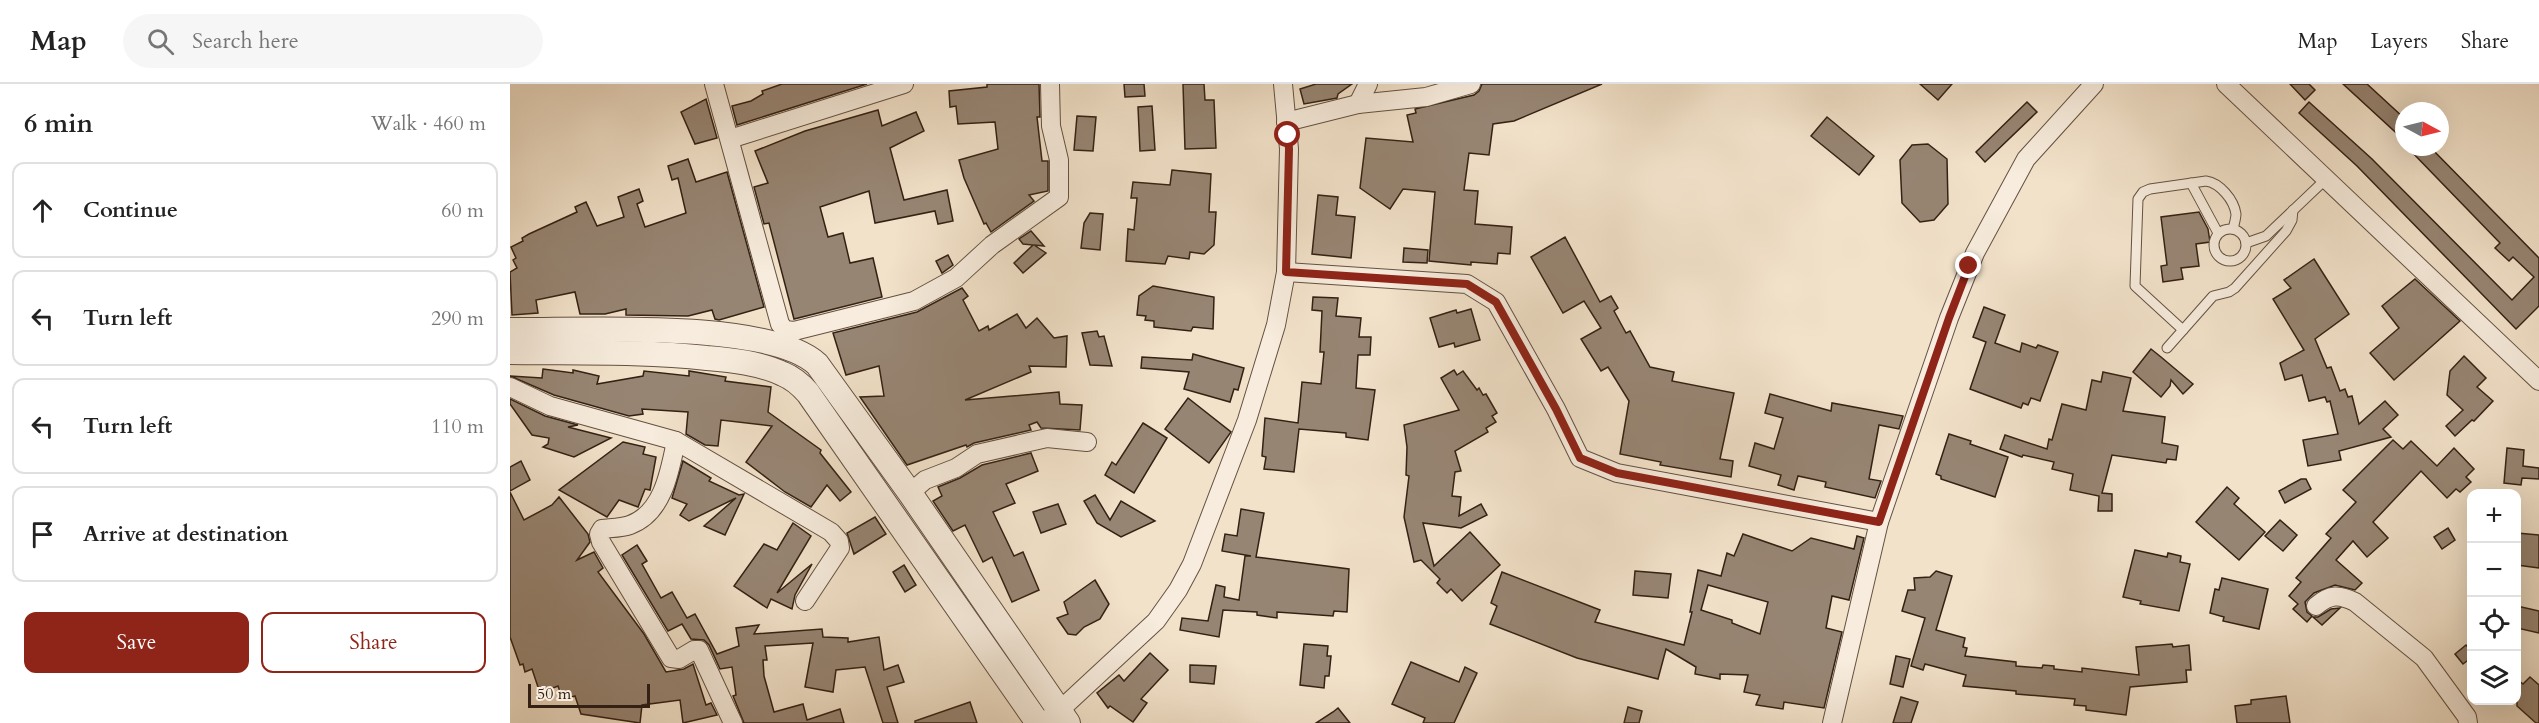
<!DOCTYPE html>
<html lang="en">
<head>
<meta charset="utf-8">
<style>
	body { margin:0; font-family:Cardo,serif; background:#f6f6f6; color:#222 }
	.controls { position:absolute; right:18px; bottom:18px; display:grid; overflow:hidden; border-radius:12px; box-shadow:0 6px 24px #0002 }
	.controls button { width:54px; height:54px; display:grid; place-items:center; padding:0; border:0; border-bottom:2px solid #e0e0e0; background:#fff; color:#222; font:30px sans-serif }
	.compass { position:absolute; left:1885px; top:18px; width:54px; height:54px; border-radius:50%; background:#fff; box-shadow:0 6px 24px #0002; rotate:97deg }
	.scale { position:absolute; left:18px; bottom:15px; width:122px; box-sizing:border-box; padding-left:6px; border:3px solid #342114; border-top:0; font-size:16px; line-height:21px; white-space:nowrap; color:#342114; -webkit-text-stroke:4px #f7ecdd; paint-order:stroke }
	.stop { position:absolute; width:18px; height:18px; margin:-14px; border:4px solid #8f2418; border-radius:50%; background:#fff }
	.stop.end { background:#8f2418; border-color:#fff; box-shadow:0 2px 6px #0008 }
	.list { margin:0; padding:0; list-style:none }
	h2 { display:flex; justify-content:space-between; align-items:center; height:78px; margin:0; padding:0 24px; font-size:26px }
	h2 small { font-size:20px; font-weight:400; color:#767676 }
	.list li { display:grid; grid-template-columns:39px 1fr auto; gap:18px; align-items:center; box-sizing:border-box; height:96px; margin:0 12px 12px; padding:0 12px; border:2px solid #e0e0e0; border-radius:12px }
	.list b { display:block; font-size:22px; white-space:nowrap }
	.list em { font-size:20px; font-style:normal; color:#767676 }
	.actions { display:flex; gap:12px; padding:18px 24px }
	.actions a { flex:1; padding:14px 0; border:2px solid #8f2418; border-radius:12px; text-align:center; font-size:21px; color:#8f2418 }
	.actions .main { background:#8f2418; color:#fff }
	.icon { flex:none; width:33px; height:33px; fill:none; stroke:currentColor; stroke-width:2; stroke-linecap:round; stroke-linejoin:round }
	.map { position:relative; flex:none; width:2029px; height:639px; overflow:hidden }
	header { display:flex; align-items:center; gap:36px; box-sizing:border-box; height:84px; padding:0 30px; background:#fff; border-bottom:2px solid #e0e0e0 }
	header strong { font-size:28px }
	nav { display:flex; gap:33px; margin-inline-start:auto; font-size:21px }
	.search { width:420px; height:54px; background:#f6f6f6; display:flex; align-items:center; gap:15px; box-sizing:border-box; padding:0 21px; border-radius:33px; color:#767676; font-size:22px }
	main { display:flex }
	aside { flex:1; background:#fff }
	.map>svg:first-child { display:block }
	.building { fill:#978573; stroke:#342114; stroke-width:1.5; fill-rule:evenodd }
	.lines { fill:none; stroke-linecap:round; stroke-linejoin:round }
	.service-casing { stroke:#645142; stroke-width:11 }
	.minor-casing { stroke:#645142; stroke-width:20 }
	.tertiary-casing { stroke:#645142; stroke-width:26 }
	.service { stroke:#f7ecdd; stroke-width:9 }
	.minor { stroke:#f7ecdd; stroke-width:18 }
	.tertiary { stroke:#f7ecdd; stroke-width:24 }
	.route { stroke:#8f2418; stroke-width:8 }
</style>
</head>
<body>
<header>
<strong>Map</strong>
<div class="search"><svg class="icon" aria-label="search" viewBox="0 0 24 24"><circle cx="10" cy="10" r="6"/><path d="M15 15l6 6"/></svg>Search here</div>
<nav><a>Map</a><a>Layers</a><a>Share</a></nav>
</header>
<main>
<aside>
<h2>6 min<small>Walk · 460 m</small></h2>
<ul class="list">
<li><svg class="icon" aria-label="ahead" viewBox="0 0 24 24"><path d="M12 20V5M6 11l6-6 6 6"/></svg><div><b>Continue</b></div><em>60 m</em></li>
<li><svg class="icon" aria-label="left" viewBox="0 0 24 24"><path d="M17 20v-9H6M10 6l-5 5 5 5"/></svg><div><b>Turn left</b></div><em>290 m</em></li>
<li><svg class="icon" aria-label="left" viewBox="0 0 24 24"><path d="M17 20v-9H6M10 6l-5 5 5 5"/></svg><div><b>Turn left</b></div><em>110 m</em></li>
<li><svg class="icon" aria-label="arrive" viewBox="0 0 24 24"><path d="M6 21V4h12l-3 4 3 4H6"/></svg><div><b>Arrive at destination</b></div></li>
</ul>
<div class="actions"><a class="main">Save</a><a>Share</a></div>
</aside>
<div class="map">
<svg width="2029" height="639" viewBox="0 0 2029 639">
	<rect width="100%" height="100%" fill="#f2e2ca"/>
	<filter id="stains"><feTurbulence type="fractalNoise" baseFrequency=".00333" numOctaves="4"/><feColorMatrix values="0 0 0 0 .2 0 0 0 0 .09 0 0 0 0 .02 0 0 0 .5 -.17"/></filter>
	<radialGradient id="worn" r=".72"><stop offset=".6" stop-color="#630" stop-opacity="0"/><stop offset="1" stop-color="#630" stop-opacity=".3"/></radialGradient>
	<g class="building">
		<polygon points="272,0 357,0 227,41 222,22 241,17 253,10 252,7"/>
		<polygon points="477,0 529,0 530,33 527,33 532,77 538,77 538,107 519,111 524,117 481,148 476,139 474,140 454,94 449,76 488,65 485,38 448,40 446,22 440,23 439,7 477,3"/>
		<polygon points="614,0 634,0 635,12 615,13"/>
		<polygon points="673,0 694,0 695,16 704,16 706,64 675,65"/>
		<polygon points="806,0 842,0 828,10 827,14 794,20 790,5"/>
		<polygon points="972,0 1092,0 1004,37 983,40 979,71 959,69 954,106 968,107 965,140 1002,143 1000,170 988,169 987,180 961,178 961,181 919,177 925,108 893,105 880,125 850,104 856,54 903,58 897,31 906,29 905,25 964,11 969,7"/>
		<polygon points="1410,0 1442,0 1428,16"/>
		<polygon points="1780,0 1799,0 1805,6 1795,16"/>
		<polygon points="1833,0 1857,0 1894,34 1894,56"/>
		<polygon points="196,15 207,54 185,60 171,28"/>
		<polygon points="1517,18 1527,28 1475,78 1466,68"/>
		<polygon points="1799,18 1862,75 2002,216 2024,193 2003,173 1999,177 1985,164 1990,159 1897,63 1920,63 2029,174 2029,222 2006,245 1847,82 1789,29"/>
		<polygon points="642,22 645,66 630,67 628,23"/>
		<polygon points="368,26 372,42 406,28 414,47 380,64 394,116 437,106 443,137 428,140 425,127 365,139 359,107 310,123 318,153 333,149 340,179 363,174 372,213 284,235 259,139 254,140 244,103 258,99 245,67 295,47"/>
		<polygon points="567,32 586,33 583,67 564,66"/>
		<polygon points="1317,33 1364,72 1349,91 1301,52"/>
		<polygon points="1418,60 1437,75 1438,120 1424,136 1410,138 1392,119 1390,76 1402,61"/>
		<polygon points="178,75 186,98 217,88 254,223 209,236 205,235 202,226 178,232 116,231 116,225 95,230 70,230 65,208 26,216 28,229 2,231 0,188 7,184 3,176 6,174 1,163 13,157 12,154 19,150 67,128 65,123 76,118 87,142 114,133 108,113 129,105 133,117 127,120 135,143 176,129 168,94 162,96 158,82"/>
		<polygon points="662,86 701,90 699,128 706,128 704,161 694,170 680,168 679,175 658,172 655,180 616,177 618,145 624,146 627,114 621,114 623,98 660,101"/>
		<polygon points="808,111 828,113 826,131 845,133 841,174 802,170"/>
		<polygon points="1689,128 1698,145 1700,158 1686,160 1689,182 1671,184 1673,195 1653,198 1651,182 1657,181 1651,133"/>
		<polygon points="580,129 593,130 590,166 571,164 574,139"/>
		<polygon points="521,147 534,162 524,161 536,169 513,189 504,179 523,161 513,160 509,155"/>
		<polygon points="1055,153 1090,218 1101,212 1108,224 1104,227 1116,249 1120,247 1140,283 1164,288 1162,297 1224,309 1210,375 1223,377 1221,393 1150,381 1151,378 1110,370 1119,317 1098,283 1091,287 1071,255 1091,244 1074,217 1053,229 1021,173"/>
		<polygon points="894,164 918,166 917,179 893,178"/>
		<polygon points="438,171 443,181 432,189 426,177"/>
		<polygon points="1804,175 1839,230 1805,255 1817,284 1821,283 1830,307 1835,305 1838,313 1842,312 1849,340 1875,317 1888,331 1873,345 1881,353 1829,367 1831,376 1798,382 1793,356 1828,350 1820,317 1817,318 1815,313 1799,317 1792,291 1775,296 1770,279 1794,266 1763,215 1781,204 1774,196"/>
		<polygon points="1905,195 1950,237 1884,296 1860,269 1889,244 1872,222"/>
		<polygon points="643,202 704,213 703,245 683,243 681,247 644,243 644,237 635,236 636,232 627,231 629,212"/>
		<polygon points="452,204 458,212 453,216 469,247 478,242 479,246 507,230 516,244 527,234 544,254 557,252 556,283 519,282 521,288 455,316 549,308 550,320 572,321 570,346 531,344 527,338 519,341 521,346 464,359 457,363 456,361 397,381 350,313 374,312 369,282 336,291 323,249 407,228"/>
		<polygon points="803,213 828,214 826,232 851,234 849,253 861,253 860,271 848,271 846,304 865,306 858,356 836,353 836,349 789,345 784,388 754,385 756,373 752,372 755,334 788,339 792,298 811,300 814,268 810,268 812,227 802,226"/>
		<polygon points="1474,223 1495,231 1485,259 1510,268 1512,259 1526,264 1528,261 1548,268 1530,317 1521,314 1518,321 1513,319 1511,324 1460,305 1476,258 1463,253"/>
		<polygon points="961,225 970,256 945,263 944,259 929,263 920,234 946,226 947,229"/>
		<polygon points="587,247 589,253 594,252 602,282 580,281 572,249"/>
		<polygon points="1641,265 1651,273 1683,300 1673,310 1661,296 1660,302 1651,313 1623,288"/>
		<polygon points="683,270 734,284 728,306 724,305 720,318 674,305 679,288 631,284 632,273 682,276"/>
		<polygon points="1954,272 1976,294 1967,303 1983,317 1964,337 1962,336 1945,352 1936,342 1953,326 1937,311 1940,287"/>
		<polygon points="33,285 63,289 63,286 89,292 87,300 133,292 134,287 179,292 179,287 216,293 215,297 261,303 258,328 311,366 310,369 341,408 330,417 317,401 301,423 275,408 236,378 262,342 211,336 208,362 195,361 176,350 178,328 132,325 133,330 119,332 44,311 0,292 32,294"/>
		<polygon points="944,286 947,291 953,287 967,306 969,304 973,311 976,310 987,329 982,332 986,338 976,344 978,348 945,367 951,387 945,388 942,412 951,413 949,432 971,420 977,431 951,444 913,439 924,482 960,448 990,481 952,517 941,505 937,509 927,499 930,495 911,476 904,478 894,433 899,392 896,391 897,363 894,341 949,326 931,294"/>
		<polygon points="1593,288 1621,294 1613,327 1655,333 1652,359 1668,362 1666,376 1657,375 1656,379 1602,371 1592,409 1602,410 1602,427 1588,427 1589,412 1560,406 1563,390 1542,385 1544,378 1513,371 1512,373 1490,365 1495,351 1537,365 1539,355 1542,356 1552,320 1576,326 1582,296 1591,298"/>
		<polygon points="1260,310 1321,327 1322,319 1393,332 1389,345 1369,341 1359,395 1371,397 1365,414 1315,403 1316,398 1288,392 1284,406 1268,401 1271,391 1239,382 1245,359 1264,365 1273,334 1255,329"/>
		<polygon points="678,314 721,348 699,379 655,345"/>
		<polygon points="0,315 35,332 68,341 58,343 101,354 64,373 33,363 38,360 39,354 22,351 0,320"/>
		<polygon points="633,339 657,354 624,409 595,391 602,378 606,381"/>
		<polygon points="1439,350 1461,357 1460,360 1498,373 1485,413 1431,395 1431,392 1426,390"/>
		<polygon points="1883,356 1893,365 1901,357 1927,382 1944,364 1964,385 1956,393 1961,398 1950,408 1946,405 1937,414 1911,387 1863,438 1878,454 1857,473 1843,457 1826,476 1852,499 1845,506 1825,501 1804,509 1795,518 1797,528 1802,532 1797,538 1783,525 1788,520 1779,512 1791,498 1786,494 1821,454 1816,450 1846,418 1833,406"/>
		<polygon points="113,358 135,363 133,370 146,373 140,406 135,405 128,423 109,416 97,433 49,406"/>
		<polygon points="1997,364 2014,366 2013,382 2029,384 2029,395 2012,394 2011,401 1994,399"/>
		<polygon points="521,369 528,387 496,400 505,419 483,428 504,472 513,468 529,506 502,518 482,473 473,478 455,441 443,447 423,417 432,412 428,403 450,394 472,381"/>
		<polygon points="11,377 20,396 0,407 0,383"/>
		<polygon points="173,377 201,394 199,397 229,411 234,410 215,451 194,442 226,414 179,437 170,431 177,420 162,414"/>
		<polygon points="1791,395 1796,395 1801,405 1775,419 1769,407"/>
		<polygon points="1717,403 1729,414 1724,420 1755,448 1729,476 1686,438"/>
		<polygon points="0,408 14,436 42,421 49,413 78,450 80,458 67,476 84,468 93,484 88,488 134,550 156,588 174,585 183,580 196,621 201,619 207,631 173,639 170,616 132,621 130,639 71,630 65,612 53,616 48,602 30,609 22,585 15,588 13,580 10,581 0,553"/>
		<polygon points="585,411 600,436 611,417 645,437 611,453 587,439 574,417"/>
		<polygon points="548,420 556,440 531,449 523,428"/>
		<polygon points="731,425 754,429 746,473 839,485 837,528 824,527 823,532 767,528 767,534 747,531 747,528 713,526 709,553 670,546 672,534 698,537 706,501 715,503 714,513 729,516 735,472 741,472 712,467 715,450 727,452"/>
		<polygon points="365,433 376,450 344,470 337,449"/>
		<polygon points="1770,436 1787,451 1773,467 1755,452"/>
		<polygon points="283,439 301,452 267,509 302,480 285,511 282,525 261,515 257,524 224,502 254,460 267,466"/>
		<polygon points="1938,444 1945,456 1932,465 1924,453"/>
		<polygon points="2007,449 2029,451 2029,484 2007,481"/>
		<path d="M1233 450 1282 467 1301 454 1344 465 1347 452 1354 454 1339 516 1322 512 1316 544 1332 548 1314 624 1274 618 1273 625 1246 621 1250 611 1234 608 1238 591 1210 590V595L1185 590 1186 583 1156 565 1148 595 1067 574 980 540 987 522 981 519 992 488 1090 526 1085 538 1174 561 1182 528H1180L1188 486 1211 492 1217 469 1224 472ZM1198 501 1258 518 1250 550 1222 539V536L1191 526Z"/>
		<polygon points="127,461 137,477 132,480 151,514 162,508 177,534 185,530 207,570 229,562 226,544 249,541 244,550 312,545 313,553 338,554 338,558 369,553 374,586 388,581 394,598 377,603 388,639 373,639 355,583 326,586 323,608 295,603 303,559 255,562 257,576 253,576 254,592 264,628 293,620 297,636 330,625 334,639 234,639 223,612 226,611 222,583 210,585 199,561 194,556 181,555 172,540 158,547 112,471"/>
		<polygon points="1625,466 1657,473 1658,469 1671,472 1670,478 1680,480 1669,527 1630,520 1631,517 1613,513"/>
		<polygon points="394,481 406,501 395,508 383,488"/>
		<polygon points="1125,487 1161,490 1158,514 1123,511"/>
		<polygon points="1426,487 1442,492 1426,546 1455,554 1453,563 1457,564 1455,572 1506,578 1506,582 1532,584 1533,581 1544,582 1544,585 1572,588 1572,584 1629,591 1626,563 1662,560 1663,563 1679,561 1681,586 1676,586 1677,598 1620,603 1616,631 1576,626 1576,622 1564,621 1565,615 1506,610 1506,607 1453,602 1456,591 1415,580 1413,586 1401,582 1415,534 1392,527 1398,506 1405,506 1404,494 1420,493"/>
		<polygon points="1712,494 1758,505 1749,545 1713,537 1714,533 1700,529 1705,505 1709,506"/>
		<polygon points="585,496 599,520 590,535 574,543 566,551 558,550 547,534 558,530 554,518"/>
		<polygon points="2007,522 2029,527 2029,549 2007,544"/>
		<polygon points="1830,524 1812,541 1803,533 1808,533 1821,525"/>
		<polygon points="794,560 818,562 817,572 821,572 819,592 815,592 814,604 790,601"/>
		<polygon points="1956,561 1962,568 1962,573 1953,580 1945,570"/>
		<polygon points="640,569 658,586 631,615 637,619 623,638 600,622 598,624 587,609 609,591 614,597"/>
		<polygon points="1386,572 1400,575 1393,603 1380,600"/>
		<polygon points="901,578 949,598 955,583 967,589 944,639 913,639 915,634 882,620"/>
		<polygon points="680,581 706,582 704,600 680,598"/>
		<polygon points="2020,593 2029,601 2029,639 2026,639 2007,622 2007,595 2013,600"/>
		<polygon points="1776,612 1780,639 1727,639 1725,622 1741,620 1741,616"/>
		<polygon points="1391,613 1408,618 1401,639 1383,639"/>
		<polygon points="460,618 467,639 405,639 405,637"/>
		<polygon points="1118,623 1132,627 1129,639 1114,639"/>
		<polygon points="828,624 840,639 806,639 823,628"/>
	</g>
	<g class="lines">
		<defs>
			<g id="service">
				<polyline points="1681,99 1708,149"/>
				<circle cx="1720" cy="161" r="16"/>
				<polyline points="1736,159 1756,152 1816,95"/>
				<path d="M1673 246 1625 202 1628 115 1633 108 1640 105 1696 97C1710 99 1724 116 1726 130 1726 134 1724 141 1723 145"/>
				<polyline points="1657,264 1703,212 1719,208 1725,204 1776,147 1782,136 1783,126"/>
			</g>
			<g id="minor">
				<polyline points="204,0 270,240 275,246 284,247 404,217 446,194 482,161 549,113 549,76 541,42 540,0"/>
				<polyline points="1716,0 2029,297"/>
				<polyline points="848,20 858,0"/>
				<polyline points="776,38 848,20 916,13 961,0"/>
				<polyline points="220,55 394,0"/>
				<polyline points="776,188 957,200 986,218 1046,325 1070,374 1107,389 1369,438"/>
				<polyline points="0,303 40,322 166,357 321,448 329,457 330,464 295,517"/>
				<path d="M166 357C160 387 153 429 120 441 112 444 100 444 92 445L89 450 91 458 161 574 169 575 184 566H189L223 639"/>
				<polyline points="400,409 415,396 446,384 467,370 537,354 577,358"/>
				<path d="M1806 522C1820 510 1829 510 1845 518L1914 574 1957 633 1958 639"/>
				<polyline points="532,639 549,627 646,537 668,506 682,480 737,336 766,241 776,188 779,65 773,0"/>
				<polyline points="1322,639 1369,438 1439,234 1465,169 1516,75 1584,0"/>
			</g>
			<g id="tertiary">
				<path d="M0 246C69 247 258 235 307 280L400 409 558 639"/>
				<path d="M0 268C66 269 132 267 197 274 222 276 250 279 273 290 283 294 291 301 298 309L528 639"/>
			</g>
		</defs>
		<use href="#service" class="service-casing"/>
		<use href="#minor" class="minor-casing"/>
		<use href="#tertiary" class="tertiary-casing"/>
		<use href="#service" class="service"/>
		<use href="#minor" class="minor"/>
		<use href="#tertiary" class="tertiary"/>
	</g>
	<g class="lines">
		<polyline class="route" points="778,51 779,65 776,188 957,200 986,218 1046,325 1070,374 1107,389 1369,438 1439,234 1459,182"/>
	</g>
	<rect width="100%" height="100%" filter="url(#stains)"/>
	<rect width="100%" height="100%" fill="url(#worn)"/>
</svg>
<div class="controls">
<button>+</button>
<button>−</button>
<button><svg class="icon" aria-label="locate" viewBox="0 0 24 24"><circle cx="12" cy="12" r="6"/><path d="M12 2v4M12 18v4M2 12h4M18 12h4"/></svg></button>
<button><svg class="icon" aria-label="layers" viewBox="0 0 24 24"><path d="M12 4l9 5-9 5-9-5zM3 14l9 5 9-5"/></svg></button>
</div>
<svg class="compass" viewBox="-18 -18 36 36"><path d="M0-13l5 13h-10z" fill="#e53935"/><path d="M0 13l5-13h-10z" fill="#767676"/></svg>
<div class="scale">50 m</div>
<div class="stop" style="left:778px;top:51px"></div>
<div class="stop end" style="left:1459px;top:182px"></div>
</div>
</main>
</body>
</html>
